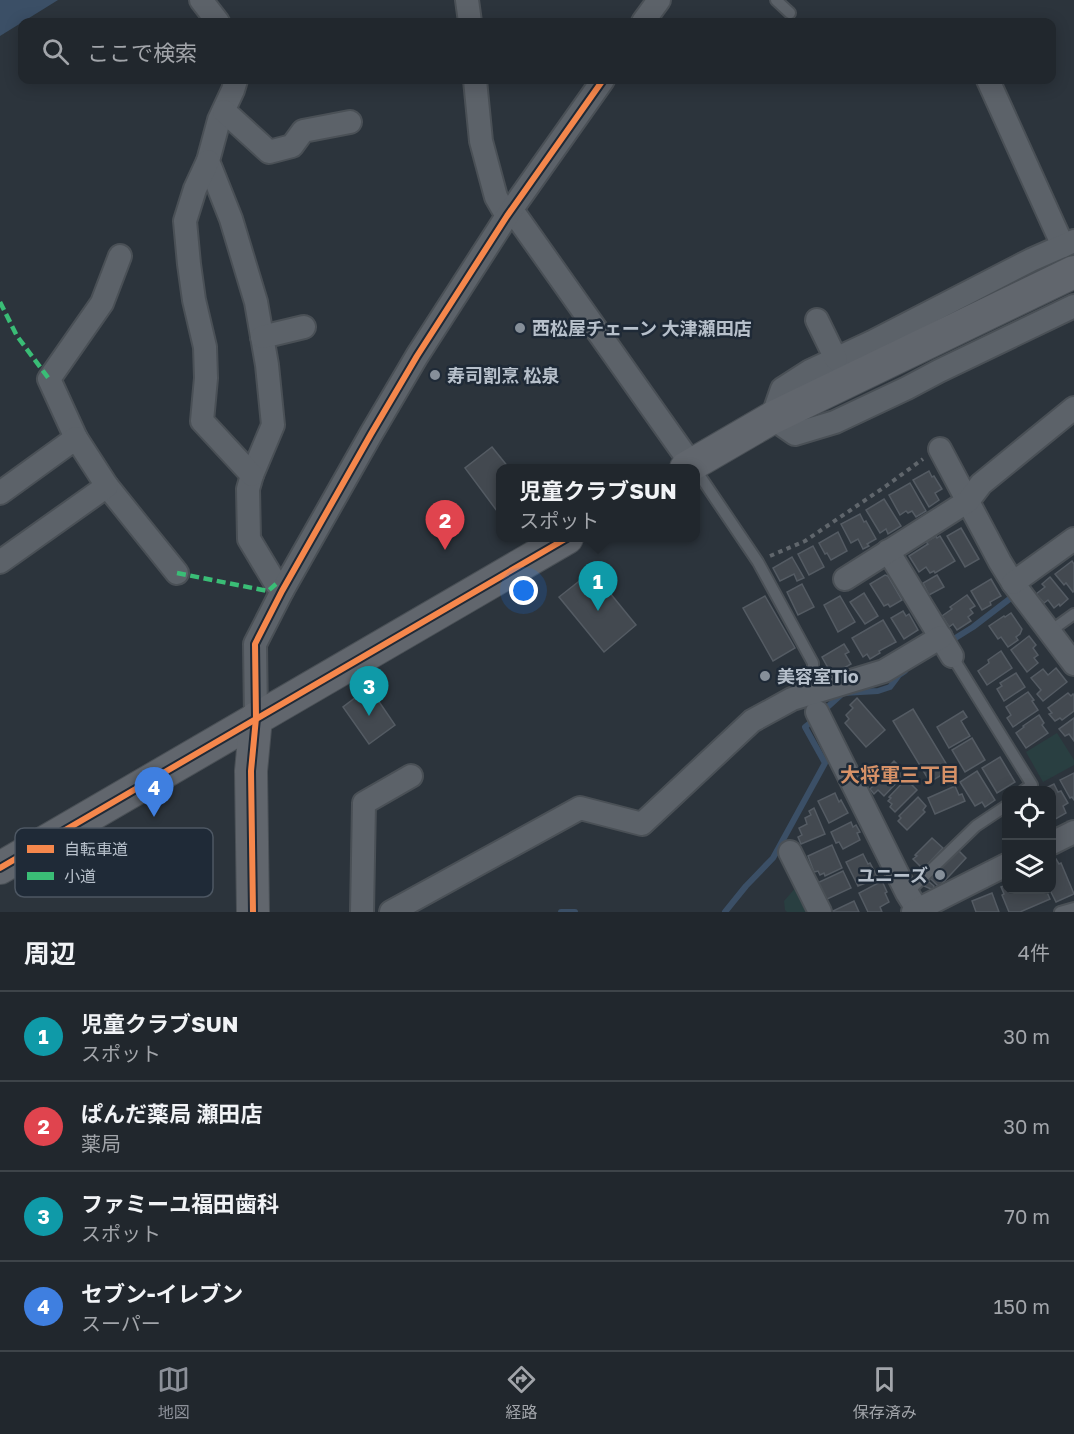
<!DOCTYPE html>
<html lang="ja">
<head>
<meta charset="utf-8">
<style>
	body { margin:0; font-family:"Golos Text","Noto Sans JP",sans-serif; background:#292f35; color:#f1f3f6 }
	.controls { position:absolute; right:18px; bottom:18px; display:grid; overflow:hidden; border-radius:12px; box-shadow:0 3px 15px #0003 }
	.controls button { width:54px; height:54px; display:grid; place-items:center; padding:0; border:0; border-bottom:2px solid #3e4449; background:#21272d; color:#f1f3f6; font:30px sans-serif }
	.you { position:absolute; left:524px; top:591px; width:21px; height:21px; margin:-15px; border:4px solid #fff; border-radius:50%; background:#1a73e8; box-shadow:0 0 0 9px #1a73e833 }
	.badge { display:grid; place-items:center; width:39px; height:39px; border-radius:50%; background:#8c9099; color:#fff; font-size:20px; font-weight:700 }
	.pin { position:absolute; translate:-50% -50px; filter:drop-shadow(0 2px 3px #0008) }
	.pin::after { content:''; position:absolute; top:32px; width:21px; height:18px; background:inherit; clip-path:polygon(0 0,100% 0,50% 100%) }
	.popup { position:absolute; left:496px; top:464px; width:204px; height:78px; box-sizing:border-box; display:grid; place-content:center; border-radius:12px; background:#21272d; filter:drop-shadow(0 2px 4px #0005); font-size:20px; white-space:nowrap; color:#a2a5aa }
	.popup b { font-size:22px; color:#f1f3f6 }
	.popup::after { content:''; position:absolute; left:50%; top:100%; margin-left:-12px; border:12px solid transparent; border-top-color:#21272d }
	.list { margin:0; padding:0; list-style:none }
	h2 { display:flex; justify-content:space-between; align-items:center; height:78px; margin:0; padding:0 24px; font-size:26px }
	h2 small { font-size:20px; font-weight:400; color:#a2a5aa }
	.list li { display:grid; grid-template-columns:39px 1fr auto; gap:18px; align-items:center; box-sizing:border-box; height:90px; padding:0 24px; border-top:2px solid #3e4449 }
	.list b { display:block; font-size:22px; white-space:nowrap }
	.list p { margin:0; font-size:20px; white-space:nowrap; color:#a2a5aa }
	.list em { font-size:20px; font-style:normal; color:#a2a5aa }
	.icon { flex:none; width:33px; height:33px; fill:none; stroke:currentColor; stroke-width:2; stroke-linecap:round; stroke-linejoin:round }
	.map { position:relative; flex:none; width:1074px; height:912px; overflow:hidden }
	.search { position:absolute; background:#21272d; box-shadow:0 3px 15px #0003; left:18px; right:18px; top:18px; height:66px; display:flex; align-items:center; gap:15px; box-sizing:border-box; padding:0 21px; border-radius:12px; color:#a2a5aa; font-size:22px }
	.sheet { height:438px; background:#21272d }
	nav { display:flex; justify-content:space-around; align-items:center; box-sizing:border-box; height:84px; border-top:2px solid #3e4449; background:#21272d; font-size:16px; color:#a2a5aa }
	nav a { display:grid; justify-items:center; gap:3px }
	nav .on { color:#8c9099 }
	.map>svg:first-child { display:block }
	.green { fill:#293f41 }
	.water { fill:#3b4f66 }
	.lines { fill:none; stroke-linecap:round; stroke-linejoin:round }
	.stream { stroke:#3b4f66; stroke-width:6 }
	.building { fill:#434950; stroke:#545b63; stroke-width:1.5 }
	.lane-casing { stroke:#4a5056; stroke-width:14 }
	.street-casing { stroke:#4a5056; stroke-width:26 }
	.secondary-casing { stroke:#4a5056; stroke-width:34 }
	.path { stroke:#60666c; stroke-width:4; stroke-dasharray:4.5 4.5; stroke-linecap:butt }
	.lane { stroke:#5c6269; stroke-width:10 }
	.street { stroke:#5c6269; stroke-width:22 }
	.secondary { stroke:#61666d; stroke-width:32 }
	.quiet { stroke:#3abd76; stroke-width:4.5; stroke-dasharray:9 4.5; stroke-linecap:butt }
	.cycleway-casing { stroke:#1f2a37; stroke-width:10 }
	.cycleway { stroke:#f5874c; stroke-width:6 }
	.poi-dot { fill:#868f99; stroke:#1f2a37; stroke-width:2 }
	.labels { text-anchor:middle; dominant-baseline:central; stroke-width:5; stroke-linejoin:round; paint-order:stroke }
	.poi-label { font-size:18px; font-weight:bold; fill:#b7c0cb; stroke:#1f2a37; text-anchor:start }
	.neighbourhood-label { font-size:20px; font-weight:bold; fill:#d69167; stroke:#1f2a37 }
	.key { fill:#1f2a37; stroke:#4d5763; stroke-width:1.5 }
	.key-label { font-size:16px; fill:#b7c0cb }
</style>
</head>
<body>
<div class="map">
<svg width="1074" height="912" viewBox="0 0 1074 912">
	<rect width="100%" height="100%" fill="#2c343c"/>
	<g class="green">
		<polygon points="1057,733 1074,760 1074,765 1043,782 1026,752"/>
		<polygon points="798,885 811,912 787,912 785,910 784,901"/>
	</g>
	<polygon class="water" points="0,0 58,0 0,36"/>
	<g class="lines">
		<g class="stream">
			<polyline points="949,642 973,627 1016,594"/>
			<polyline points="822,712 843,693 878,691 890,687 899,675 905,671"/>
			<polyline points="561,912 575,912"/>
			<polyline points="725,912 746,886 773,858 825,763 805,727 815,719"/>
		</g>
	</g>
	<g class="building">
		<polygon points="492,447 509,468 500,468 500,515 465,468"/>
		<polygon points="929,471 932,477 934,476 942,489 935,493 939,500 929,507 913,480"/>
		<polygon points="910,483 926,511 916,517 912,511 908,513 906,511 900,515 889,495"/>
		<polygon points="884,499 901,526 888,534 886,529 880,533 866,510"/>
		<polygon points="860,514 864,522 866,521 876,539 867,544 869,546 863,549 858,539 851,543 841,524"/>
		<polygon points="961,528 979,559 965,567 947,536"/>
		<polygon points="838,532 847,551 831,560 827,553 825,554 819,543"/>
		<polygon points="936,536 937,538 940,536 955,561 935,573 934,571 930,573 926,567 919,572 909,556 928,544 926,542"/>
		<polygon points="813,546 824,567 809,575 798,554"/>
		<polygon points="792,557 804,578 797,581 794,574 780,581 773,568"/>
		<polygon points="1072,561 1074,564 1074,591 1073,592 1066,583 1064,585 1055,574"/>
		<polygon points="592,571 636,625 604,652 559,597"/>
		<polygon points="885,575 888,576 902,600 890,607 888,604 884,606 870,584"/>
		<polygon points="937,575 944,587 929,595 923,583"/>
		<polygon points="1050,577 1068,599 1060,606 1059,604 1054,608 1048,600 1044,603 1036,594 1045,587 1042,584"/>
		<polygon points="991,579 1001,596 990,602 991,605 982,610 971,591"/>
		<polygon points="802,584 814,607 798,615 787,592"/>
		<polygon points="864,593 878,616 865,624 850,602"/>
		<polygon points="967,595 975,606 970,609 973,613 968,617 971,621 957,630 953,624 949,627 942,616 952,609 950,607"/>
		<polygon points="765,596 795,648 773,661 743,608"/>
		<polygon points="840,596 855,622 838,632 824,605"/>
		<polygon points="903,611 906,616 909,614 918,630 904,639 891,618"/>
		<polygon points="1011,613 1022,629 1020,634 1016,637 1018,640 1008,647 1001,637 998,639 989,626 1004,616 1005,617"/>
		<polygon points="883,620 896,642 879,651 880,653 870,659 867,654 863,657 852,638"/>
		<polygon points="1029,636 1036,645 1033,648 1038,655 1034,658 1038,663 1027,672 1011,650"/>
		<polygon points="844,644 849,652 845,654 851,664 832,675 822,657"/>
		<polygon points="1001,651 1012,668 987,685 978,671 989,663 988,660"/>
		<polygon points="1056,668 1067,682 1043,701 1037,694 1041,690 1031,678 1043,669 1048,675"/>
		<polygon points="1016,673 1025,687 1004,701 997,689 1002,686 1000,683"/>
		<polygon points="1028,692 1034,700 1032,701 1038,710 1013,727 1007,718 1011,715 1006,707"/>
		<polygon points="1068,693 1071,696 1073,694 1074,696 1074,711 1062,720 1060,718 1055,721 1049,714 1052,713 1048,708"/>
		<polygon points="360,694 369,707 378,700 395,725 369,744 343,707"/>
		<polygon points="857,698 885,730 866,747 845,723 849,719 846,715 853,708 850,705"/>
		<polygon points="913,709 950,770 930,782 893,721"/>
		<polygon points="963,711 967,717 961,721 970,736 949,748 937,727"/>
		<polygon points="1039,715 1044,723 1042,725 1048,733 1026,748 1016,733 1024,727 1023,726"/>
		<polygon points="1074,718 1074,741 1069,734 1065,736 1059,729"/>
		<polygon points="972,738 985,760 965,772 952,750"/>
		<polygon points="1000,757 1015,782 997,793 982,768"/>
		<polygon points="894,761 906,773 884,796 878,790 874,794 870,789 874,785 872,784"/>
		<polygon points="977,771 995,800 985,807 982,802 975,806 960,782"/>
		<polygon points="1074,773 1074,800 1072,797 1070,798 1060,780"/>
		<polygon points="906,779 917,790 895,812 890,807 892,804 888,801 891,798 889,797"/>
		<polygon points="1054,784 1058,792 1061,791 1068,803 1063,806 1066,813 1052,821 1052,790 1042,790"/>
		<polygon points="955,786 959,795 962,794 965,801 935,814 928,798"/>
		<polygon points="835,793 839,802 841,800 848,813 829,823 818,801"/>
		<polygon points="918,797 926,806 923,810 925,812 907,830 898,821 901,818 899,816"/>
		<polygon points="814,808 825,834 801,844 798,837 802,835 799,828 807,824 805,818 811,815 809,811"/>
		<polygon points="851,822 853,827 856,825 860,832 857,833 860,840 843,849 839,842 836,843 831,832"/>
		<polygon points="932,838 943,848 923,869 913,859 917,856 915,855"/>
		<polygon points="832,845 842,868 825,876 824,873 820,875 818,871 814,872 808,856"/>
		<polygon points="958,850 966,858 939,887 931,879"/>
		<polygon points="863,854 868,864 870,863 878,878 858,886 846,862"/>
		<polygon points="1056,859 1059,864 1061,863 1074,894 1056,902 1050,890 1052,890 1052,862"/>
		<polygon points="843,871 851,888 825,900 817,883"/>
		<polygon points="882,881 887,892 885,893 889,902 880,907 882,912 868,912 859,893"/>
		<polygon points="928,881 934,886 933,890 924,886"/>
		<polygon points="1006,885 1006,890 1046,890 1050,899 1020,912 1009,912 1002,895 1004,894 1001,887"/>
		<polygon points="992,893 999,912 976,912 972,901"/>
		<polygon points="854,901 859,912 834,912 833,911"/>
	</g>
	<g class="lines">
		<defs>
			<g id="lane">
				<polyline points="776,0 790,13"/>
				<polyline points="696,470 758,562 813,663 813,695"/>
				<polyline points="1049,632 1074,614"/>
				<polyline points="952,656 1032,785 1024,790"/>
				<polyline points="907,893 976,826 1006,806"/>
				<polyline points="1060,912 1074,908"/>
			</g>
			<g id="street">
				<polyline points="201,0 218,22"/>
				<polyline points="467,0 470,22"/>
				<polyline points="643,22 659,0"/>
				<polyline points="236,80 233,90 219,120 208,161 231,219 256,302 267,365 273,425 252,475 248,489 249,539 276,584 282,591"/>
				<polyline points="475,80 481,141 496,197 507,216"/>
				<polyline points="988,80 1063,246"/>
				<polyline points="224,111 269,152 292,146 303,131 350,122"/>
				<polyline points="208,161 195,189 185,221 189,264 194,300 205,347 206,378 202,421 252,475"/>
				<polyline points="512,210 692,465"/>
				<polyline points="1074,241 1031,260 872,342 810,371 782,389 772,418 795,434 835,422 907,388 939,371 1074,306"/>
				<polyline points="817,320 836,359"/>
				<polyline points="262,337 304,327"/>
				<polyline points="76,438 49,379 102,303 120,256"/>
				<polyline points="940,449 1000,562 1013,583 1074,664"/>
				<polyline points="107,486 177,573"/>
				<polyline points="0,493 76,438 107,486 0,562"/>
				<polyline points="888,551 952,656"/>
				<polyline points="845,579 968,501 981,484 1074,408"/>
				<polyline points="1013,583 1074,539"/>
				<polyline points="817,712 907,893 919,912"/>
				<polyline points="256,718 255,644 282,591 371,434 417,356 507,216 603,80"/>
				<polyline points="1052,843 1074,832"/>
				<polyline points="790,852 820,912"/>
				<polyline points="362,912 364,803 411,776"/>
				<polyline points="391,912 580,808 642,824 752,721 792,699 884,671 941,637"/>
				<polyline points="913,912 1006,865"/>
			</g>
			<g id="secondary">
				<polyline points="686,468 772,418 1074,272"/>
				<polyline points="0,868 567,538"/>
				<polyline points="253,912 251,771 256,718"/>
			</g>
		</defs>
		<use href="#lane" class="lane-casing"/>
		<use href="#street" class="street-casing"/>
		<use href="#secondary" class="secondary-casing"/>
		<polyline class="path" points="770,556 805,541 886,486 923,459"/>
		<use href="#lane" class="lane"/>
		<use href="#street" class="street"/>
		<use href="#secondary" class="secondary"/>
		<g class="quiet">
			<polyline points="0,302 17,336 49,379"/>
			<polyline points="177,573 268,591 276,584"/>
		</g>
		<defs>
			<g id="cycleway">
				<polyline points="0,868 567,538"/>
				<polyline points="253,912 251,771 256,718 255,644 282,591 371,434 417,356 507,216 603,80"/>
			</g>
		</defs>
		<use href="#cycleway" class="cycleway-casing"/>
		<use href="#cycleway" class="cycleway"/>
	</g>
	<g class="poi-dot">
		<circle cx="520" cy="328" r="6"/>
		<circle cx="435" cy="375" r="6"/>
		<circle cx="765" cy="676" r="6"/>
		<circle cx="940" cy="875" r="6"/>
	</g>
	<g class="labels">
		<g class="poi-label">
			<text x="532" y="328">西松屋チェーン 大津瀬田店</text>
			<text x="447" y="375">寿司割烹 松泉</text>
			<text x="777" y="676">美容室Tio</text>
			<text x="928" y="875" text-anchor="end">ユニーズ</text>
		</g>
		<g class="neighbourhood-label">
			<text x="900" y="774">大将軍三丁目</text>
		</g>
	</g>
	<rect x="15" y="828" width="198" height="69" rx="9" class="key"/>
	<rect x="27" y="845" width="27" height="8" fill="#f5874c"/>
	<rect x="27" y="872" width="27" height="8" fill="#3abd76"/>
	<g class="key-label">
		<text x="64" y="855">自転車道</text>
		<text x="64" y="882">小道</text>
	</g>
</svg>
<div class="controls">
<button><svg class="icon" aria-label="locate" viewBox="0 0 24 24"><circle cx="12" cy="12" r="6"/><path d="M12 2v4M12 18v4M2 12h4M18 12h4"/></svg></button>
<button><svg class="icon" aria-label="layers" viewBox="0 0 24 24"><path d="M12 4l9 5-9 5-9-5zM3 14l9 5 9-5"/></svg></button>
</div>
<div class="you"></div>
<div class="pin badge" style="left:598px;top:611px;background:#0f9aa8">1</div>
<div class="popup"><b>児童クラブSUN</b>スポット</div>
<div class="pin badge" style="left:445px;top:550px;background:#e0444e">2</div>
<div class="pin badge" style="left:369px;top:716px;background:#0f9aa8">3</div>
<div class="pin badge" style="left:154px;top:817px;background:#3f7fe0">4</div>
<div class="search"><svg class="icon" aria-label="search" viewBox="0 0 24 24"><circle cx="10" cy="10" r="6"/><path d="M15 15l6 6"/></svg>ここで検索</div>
</div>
<section class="sheet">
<h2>周辺<small>4件</small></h2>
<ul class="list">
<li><span class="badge" style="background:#0f9aa8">1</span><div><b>児童クラブSUN</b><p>スポット</p></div><em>30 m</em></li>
<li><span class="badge" style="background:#e0444e">2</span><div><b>ぱんだ薬局 瀬田店</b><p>薬局</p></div><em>30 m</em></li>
<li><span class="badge" style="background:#0f9aa8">3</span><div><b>ファミーユ福田歯科</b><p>スポット</p></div><em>70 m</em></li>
<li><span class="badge" style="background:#3f7fe0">4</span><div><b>セブン-イレブン</b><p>スーパー</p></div><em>150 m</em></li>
</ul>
</section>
<nav>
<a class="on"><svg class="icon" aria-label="map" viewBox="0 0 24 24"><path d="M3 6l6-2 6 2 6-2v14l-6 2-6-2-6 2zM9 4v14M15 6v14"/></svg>地図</a>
<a><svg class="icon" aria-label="directions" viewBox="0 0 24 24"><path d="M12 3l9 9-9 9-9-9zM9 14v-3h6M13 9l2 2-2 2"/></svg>経路</a>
<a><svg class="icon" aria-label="saved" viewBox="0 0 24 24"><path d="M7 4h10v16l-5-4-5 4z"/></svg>保存済み</a>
</nav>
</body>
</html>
